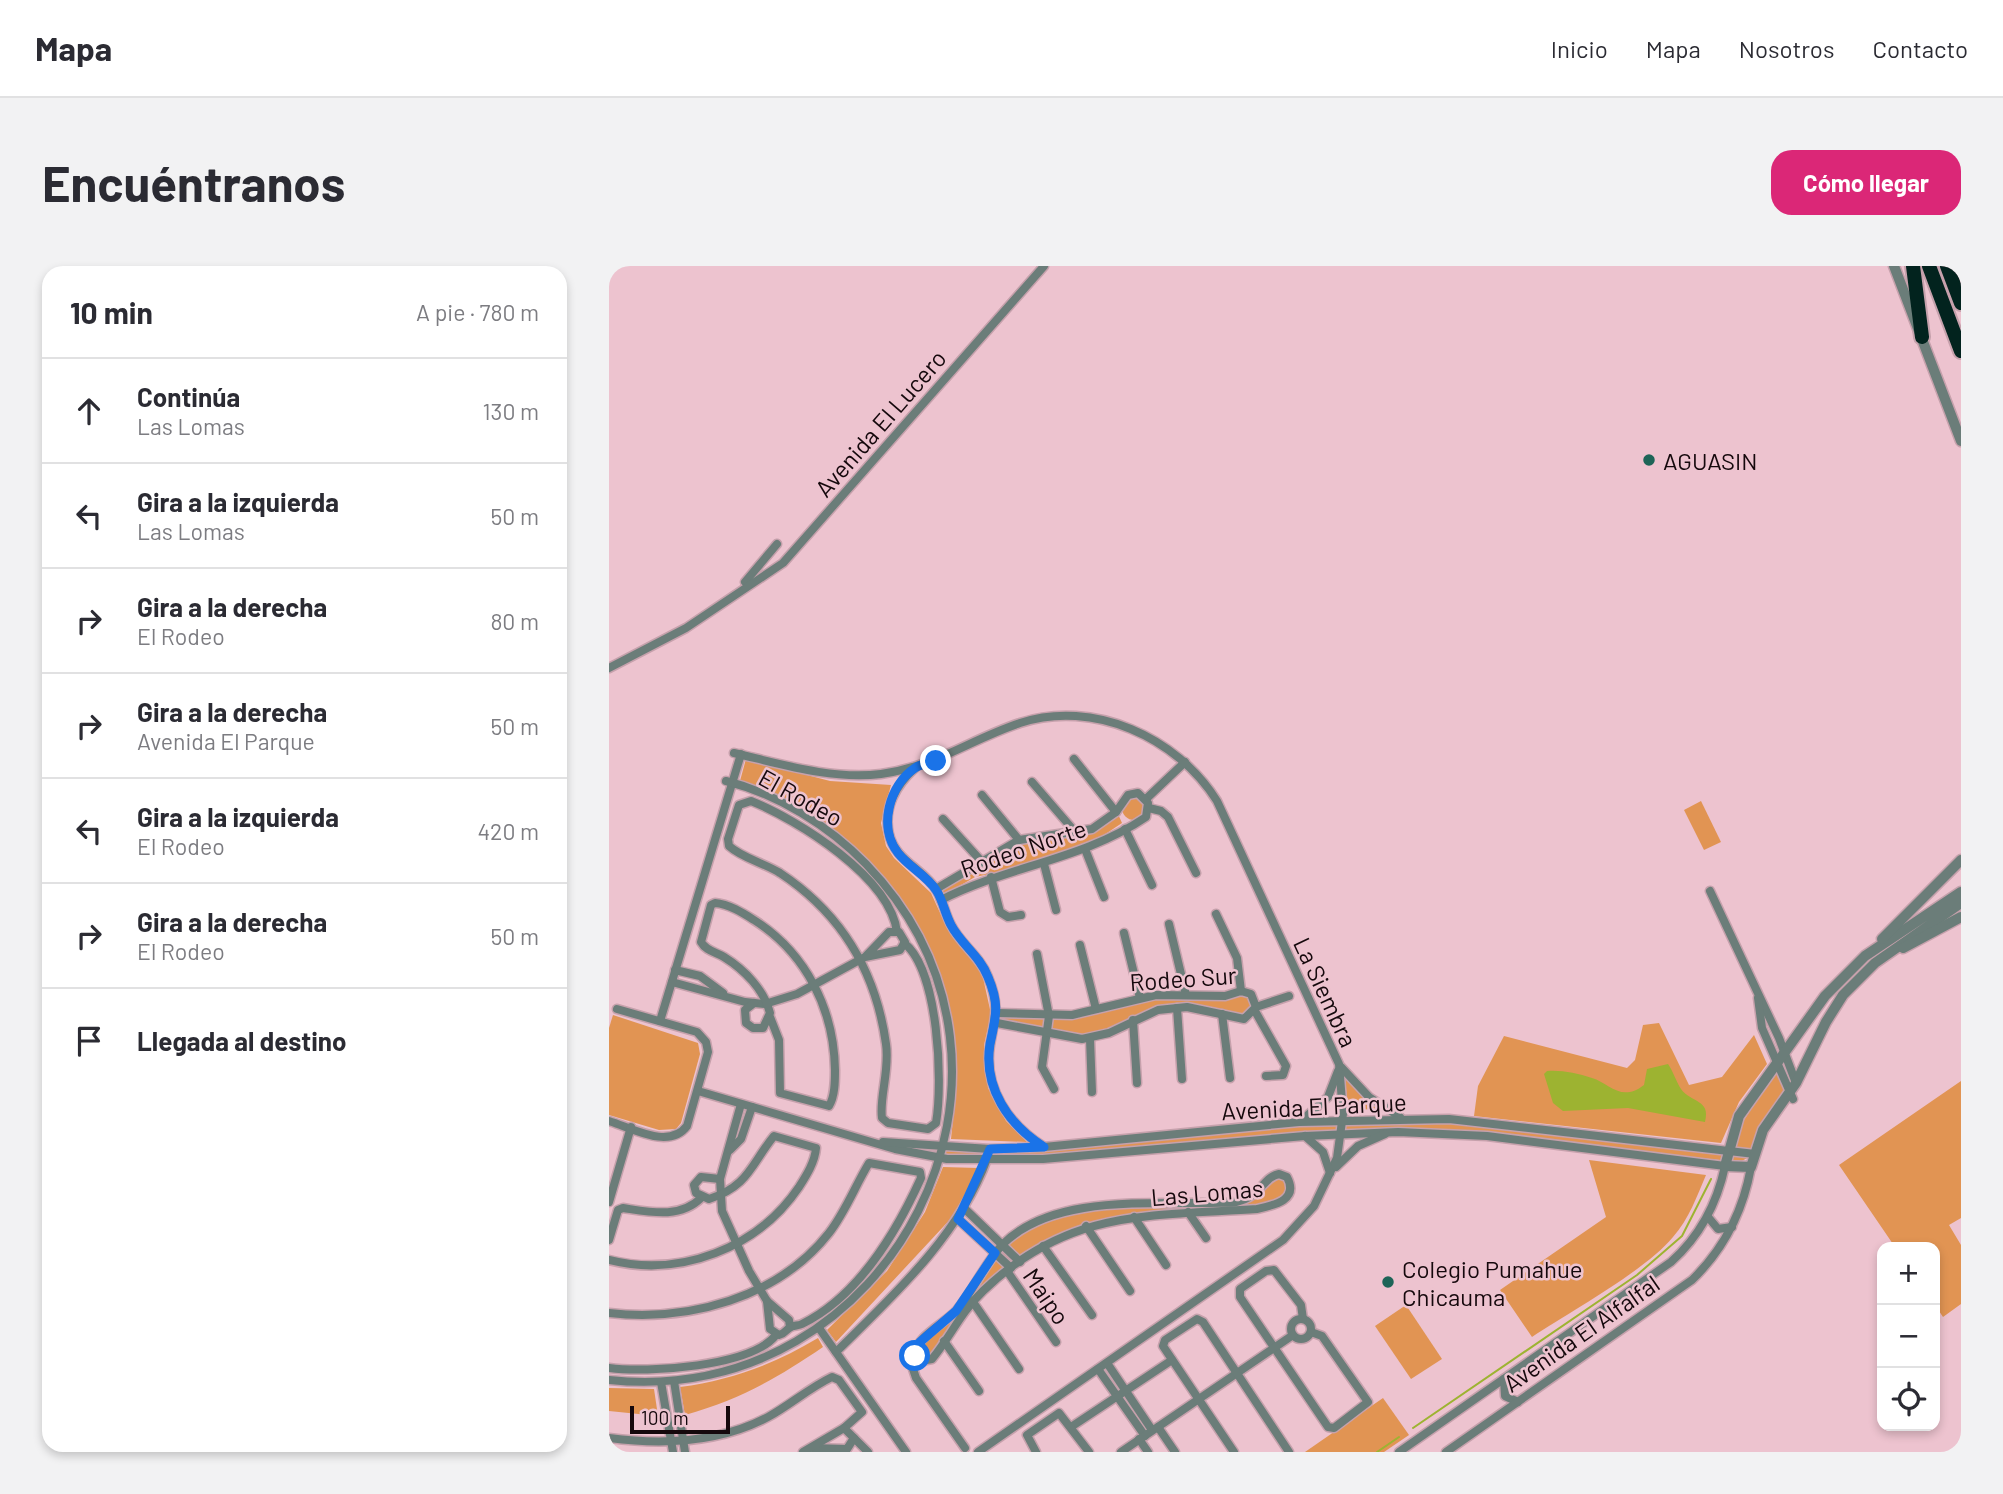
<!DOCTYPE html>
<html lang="es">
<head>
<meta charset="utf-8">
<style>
	body { margin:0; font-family:Barlow,sans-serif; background:#f2f2f3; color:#2b2b33 }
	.controls { position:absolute; right:21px; bottom:21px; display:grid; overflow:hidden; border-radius:14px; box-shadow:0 4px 10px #0003 }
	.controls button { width:63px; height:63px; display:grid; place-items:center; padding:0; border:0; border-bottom:2px solid #e1e1e2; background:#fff; color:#2b2b33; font:35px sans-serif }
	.scale { position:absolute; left:21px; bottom:18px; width:100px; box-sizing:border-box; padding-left:7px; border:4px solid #15080c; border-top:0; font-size:19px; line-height:24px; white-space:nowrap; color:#15080c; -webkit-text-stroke:5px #edc3cf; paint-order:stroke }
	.stop { position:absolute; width:21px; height:21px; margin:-16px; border:5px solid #1a73e8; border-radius:50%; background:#fff }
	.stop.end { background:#1a73e8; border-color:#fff; box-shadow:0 2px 7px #0008 }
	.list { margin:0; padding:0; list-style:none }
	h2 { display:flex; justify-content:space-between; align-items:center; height:91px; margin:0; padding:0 28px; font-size:30px }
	h2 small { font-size:23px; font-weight:400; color:#7c7c81 }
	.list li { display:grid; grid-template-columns:46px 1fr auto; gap:21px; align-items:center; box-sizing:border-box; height:105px; padding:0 28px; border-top:2px solid #e1e1e2 }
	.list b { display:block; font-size:26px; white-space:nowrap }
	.list p { margin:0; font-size:23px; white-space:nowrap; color:#7c7c81 }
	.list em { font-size:23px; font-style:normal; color:#7c7c81 }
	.icon { flex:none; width:38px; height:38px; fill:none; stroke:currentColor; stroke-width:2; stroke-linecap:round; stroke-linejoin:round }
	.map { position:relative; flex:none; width:1352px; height:1186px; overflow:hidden; border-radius:21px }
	header { display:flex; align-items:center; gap:42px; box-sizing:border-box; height:98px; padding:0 35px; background:#fff; border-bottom:2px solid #e1e1e2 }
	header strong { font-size:33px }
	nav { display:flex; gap:38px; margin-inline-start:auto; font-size:24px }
	.intro { display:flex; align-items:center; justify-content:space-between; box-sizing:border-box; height:168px; padding:0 42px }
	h1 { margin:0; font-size:49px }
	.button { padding:18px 32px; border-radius:21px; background:#db2777; color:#fff; font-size:24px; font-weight:700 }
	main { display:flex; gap:42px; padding:0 42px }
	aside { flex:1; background:#fff; border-radius:21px; box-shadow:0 4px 10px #0003 }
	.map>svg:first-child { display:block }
	.green { fill:#e19453 }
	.water { fill:#9db331 }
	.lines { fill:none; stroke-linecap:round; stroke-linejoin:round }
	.stream { stroke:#9db331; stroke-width:2 }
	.minor-casing { stroke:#c6a1ac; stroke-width:11 }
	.tertiary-casing { stroke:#c6a1ac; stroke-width:13 }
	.motorway-casing { stroke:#c6a1ac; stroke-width:18 }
	.minor { stroke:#6b7d79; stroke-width:8 }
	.tertiary { stroke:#6b7d79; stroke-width:10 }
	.motorway { stroke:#02231e; stroke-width:14 }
	.route { stroke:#1a73e8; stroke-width:9 }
	.poi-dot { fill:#1d6457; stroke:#edc3cf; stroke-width:2.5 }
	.labels { text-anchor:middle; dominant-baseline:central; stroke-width:5; stroke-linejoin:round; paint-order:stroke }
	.street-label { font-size:24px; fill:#15080c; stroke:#edc3cf }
	.poi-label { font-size:24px; fill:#15080c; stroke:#edc3cf; text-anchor:start }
</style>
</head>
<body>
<header>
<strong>Mapa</strong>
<nav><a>Inicio</a><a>Mapa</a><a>Nosotros</a><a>Contacto</a></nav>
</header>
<div class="intro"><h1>Encuéntranos</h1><a class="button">Cómo llegar</a></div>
<main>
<aside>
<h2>10 min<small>A pie · 780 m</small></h2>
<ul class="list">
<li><svg class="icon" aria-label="ahead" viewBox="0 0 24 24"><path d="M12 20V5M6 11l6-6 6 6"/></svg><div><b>Continúa</b><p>Las Lomas</p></div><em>130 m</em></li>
<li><svg class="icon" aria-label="left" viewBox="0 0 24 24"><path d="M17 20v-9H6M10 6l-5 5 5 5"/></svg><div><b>Gira a la izquierda</b><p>Las Lomas</p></div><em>50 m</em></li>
<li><svg class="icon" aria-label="right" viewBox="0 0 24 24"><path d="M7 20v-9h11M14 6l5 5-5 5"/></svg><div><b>Gira a la derecha</b><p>El Rodeo</p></div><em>80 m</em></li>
<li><svg class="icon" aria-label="right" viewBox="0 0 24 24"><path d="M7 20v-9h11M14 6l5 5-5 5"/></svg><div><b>Gira a la derecha</b><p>Avenida El Parque</p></div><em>50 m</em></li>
<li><svg class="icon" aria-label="left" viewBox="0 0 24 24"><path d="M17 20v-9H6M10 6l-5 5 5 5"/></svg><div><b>Gira a la izquierda</b><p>El Rodeo</p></div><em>420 m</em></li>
<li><svg class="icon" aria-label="right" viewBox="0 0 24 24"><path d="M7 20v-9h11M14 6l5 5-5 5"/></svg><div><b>Gira a la derecha</b><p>El Rodeo</p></div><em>50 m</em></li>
<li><svg class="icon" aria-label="arrive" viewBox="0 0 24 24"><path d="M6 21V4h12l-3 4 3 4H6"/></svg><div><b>Llegada al destino</b></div></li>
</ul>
</aside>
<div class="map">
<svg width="1352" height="1186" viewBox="0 0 1352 1186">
	<rect width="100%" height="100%" fill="#edc3cf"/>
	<g class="green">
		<path d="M137 493 221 515 282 519 272 557 277 580 285 592 322 627 337 660 373 707 382 748 375 779 379 822 397 855 418 876 342 873C358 739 316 615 194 544 174 533 152 525 131 515Z"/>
		<circle cx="525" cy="542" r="12"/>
		<polygon points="1092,535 1112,576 1095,584 1075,544"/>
		<polygon points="509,548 513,557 489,573 419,600 366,611 333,630 330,624 368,604 388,587 424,573 472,569"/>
		<polygon points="632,727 641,730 644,744 629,751 604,743 548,742 481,771 390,755 390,749 444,752 547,731"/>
		<polygon points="4,749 89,777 91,788 72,857 67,863 50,864 0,849 0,762"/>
		<polygon points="1050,757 1080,819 1113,811 1145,769 1158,798 1130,836 1112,877 865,850 869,820 895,770 1018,802 1026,794 1034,759"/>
		<polygon points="1167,804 1176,824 1153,856 1140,891 1131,896 795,863 434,890 334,892 338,883 381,886 687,859 830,856 1114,887"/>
		<polygon points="736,812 770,841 769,843 739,844"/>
		<polygon points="1352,815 1352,952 1340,959 1352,979 1352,1038 1334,1051 1326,1039 1326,981 1286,981 1230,899"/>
		<path d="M980 894 1097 909C1088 930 1080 953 1064 971 1036 1005 962 1045 923 1071L891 1024 997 951Z"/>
		<polygon points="334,901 369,902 348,946 227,1076 218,1064 278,1005 316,946"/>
		<path d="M667 910 677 912 678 924 674 931C626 949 572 945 521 950 456 956 395 995 354 1045 341 1060 334 1079 320 1093L310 1092 312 1077 335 1059 394 980 436 953 496 942 627 938Z"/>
		<polygon points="797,1039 833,1093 802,1113 766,1060"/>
		<path d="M209 1072 214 1081C167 1113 130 1134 76 1149L71 1121C122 1114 164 1099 209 1072Z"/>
		<polygon points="0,1122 45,1123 49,1150 0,1145"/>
		<polygon points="774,1132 800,1169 775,1186 696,1186"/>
	</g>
	<path class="water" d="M1059 798C1064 805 1067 815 1072 823 1082 837 1102 833 1096 856L1019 842 954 845 944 837 935 808 938 805C953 804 968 807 983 812 1000 817 1012 837 1035 819L1038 803Z"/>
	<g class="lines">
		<g class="stream">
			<polyline points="804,1162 1028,1009 1073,970 1102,913"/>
			<polyline points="768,1186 790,1171"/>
		</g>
		<defs>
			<g id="minor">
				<polyline points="136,316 168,278"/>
				<polyline points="0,402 77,362 174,297 435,0"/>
				<path d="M125 487C172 498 223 514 272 508 328 500 360 474 411 457 484 433 568 471 608 535L730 798 734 848 728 892 705 940 674 974 369 1186"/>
				<polyline points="465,493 507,546"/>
				<path d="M306 502C287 519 274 542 280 568 286 595 315 603 328 625 334 635 336 648 342 659 352 679 371 690 379 711 391 740 386 750 381 779 374 822 400 859 435 881"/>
				<polyline points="423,516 467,567"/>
				<polyline points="373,529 410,574"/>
				<polyline points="537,533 576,496"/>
				<polyline points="540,542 552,545 559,551 587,607"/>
				<polyline points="334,553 373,596"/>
				<polyline points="516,563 543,619"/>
				<polyline points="476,583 495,631"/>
				<polyline points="435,598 447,644"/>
				<polyline points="382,611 391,646 399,651 412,649"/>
				<path d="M327 623 410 574 483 563 507 546 519 529 529 527 539 537 537 551C474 594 398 600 332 634"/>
				<polyline points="1101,625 1170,772 1187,817"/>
				<polyline points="607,648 628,692 632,725"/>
				<polyline points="560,658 577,729"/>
				<path d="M288 666C281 611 189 554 142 535L130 539 119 573 120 580C133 592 155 597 171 607 233 648 267 706 277 778 281 804 270 832 273 852L279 857 319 863 327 857C334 817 330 704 295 677"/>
				<polyline points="515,667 531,732"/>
				<polyline points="471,679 487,743"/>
				<polyline points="428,688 440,750 433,801 445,823"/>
				<polyline points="66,704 91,710 114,727"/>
				<polyline points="63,716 136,736 156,738 188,728 256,691 291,684 296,676 290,666 280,666 256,691"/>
				<polyline points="1149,732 1153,762 1184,833"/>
				<path d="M145 737 136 744 137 757 144 762H154L161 747C155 724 136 704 115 691 107 686 97 685 92 676L102 639 106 637C120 638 134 647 145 654 197 687 225 743 226 804 226 815 226 830 220 840L171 827 170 774 161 751"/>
				<polyline points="647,741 680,730"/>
				<polyline points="568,742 573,813"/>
				<polyline points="646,745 677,800 674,809 657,810"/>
				<polyline points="613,748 621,812"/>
				<polyline points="524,754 528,817"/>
				<polyline points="51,755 132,488"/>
				<polyline points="388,757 473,773 500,767 549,744 578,741 635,753 647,741 642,728 632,725 616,730 547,729 463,749 389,747"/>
				<polyline points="481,773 483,826"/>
				<polyline points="732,801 760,831 791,851"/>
				<path d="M89 825 286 883 338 893H434L696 870 789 866 878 870 1116 900C1108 938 1091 970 1062 996L790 1186"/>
				<polyline points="132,838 111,913 113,945 140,1005 158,1035 180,1054 181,1061"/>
				<path d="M0 855C23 862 60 884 78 860L99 786 97 776 88 766 8 743"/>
				<polyline points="692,855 719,831 729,805"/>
				<polyline points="696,870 714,886 721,907"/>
				<polyline points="274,876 381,883 435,881 690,856 840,853 1146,888"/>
				<polyline points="121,884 132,873 143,841"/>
				<polyline points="727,901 749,880 776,868"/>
				<path d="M670 908 678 911C690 934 666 939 648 943 539 950 459 943 374 1025 351 1047 342 1070 323 1093L312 1095 306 1090C305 1071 337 1057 348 1044 365 1024 376 997 394 978 449 924 555 941 627 936 652 931 654 911 670 908Z"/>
				<polyline points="0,936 22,861"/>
				<polyline points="355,942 411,996"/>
				<polyline points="579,946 597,972"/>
				<polyline points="525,951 557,999"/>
				<polyline points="1099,951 1109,963 1123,961"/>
				<polyline points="349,953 402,1002"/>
				<polyline points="477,960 521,1025"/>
				<path d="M0 974 9 944 14 942C41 946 71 953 92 932"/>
				<polyline points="434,980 483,1049"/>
				<path d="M0 994C71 1012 149 982 190 921 197 910 206 896 207 882L165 870C142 898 140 920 100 933L87 927 85 919 92 911 111 913"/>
				<polyline points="398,1005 447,1076"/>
				<polyline points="364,1036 410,1103"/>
				<path d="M0 1047C79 1056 169 1032 220 967 237 945 246 920 260 897L311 906 312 912C287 967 250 1030 193 1058 189 1060 185 1059 182 1061 177 1063 177 1067 170 1069L161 1063 158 1035"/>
				<circle cx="692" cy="1063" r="10"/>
				<polyline points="694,1053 692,1039 665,1004 657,1005 631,1023 631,1031 719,1161 725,1162 759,1136 713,1070 702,1066"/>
				<polyline points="210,1062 297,1186"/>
				<polyline points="335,1075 370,1125"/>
				<path d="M227 1086C284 1030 350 970 378 893"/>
				<polyline points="306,1090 302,1097 307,1112 356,1182"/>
				<polyline points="498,1097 543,1164"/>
				<path d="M0 1102C38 1107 142 1101 167 1069"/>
				<polyline points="489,1103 536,1170"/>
				<polyline points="895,1113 896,1130 909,1136"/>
				<path d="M0 1114C282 1144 457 805 257 598 220 560 169 528 117 515"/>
				<polyline points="65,1115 76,1186"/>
				<polyline points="52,1116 64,1186"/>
				<polyline points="462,1161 563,1094"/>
				<polyline points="549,1161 566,1186"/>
				<path d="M0 1172C53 1179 110 1177 159 1151 181 1139 200 1122 223 1111L230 1114 253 1146 235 1162"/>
				<polyline points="530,1173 539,1186"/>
				<polyline points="203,1182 238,1183 245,1172"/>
				<polyline points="194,1186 235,1162 259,1186"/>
				<polyline points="427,1186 418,1169 450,1147 480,1186"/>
				<polyline points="512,1186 684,1069"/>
				<polyline points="625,1186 554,1080 556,1074 588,1053 594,1056 680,1186"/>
				<path d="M837 1186 1083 1014C1115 983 1134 946 1142 901"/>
			</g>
			<g id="tertiary">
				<polyline points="1285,0 1352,175"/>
				<polyline points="1352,626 1256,690 1216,730 1130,850 1116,900 1142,901 1154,864 1187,817 1217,756 1234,729 1266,697 1352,637"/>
				<polyline points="1273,673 1352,594"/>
				<polyline points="1294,682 1352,651"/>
			</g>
			<g id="motorway">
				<polyline points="1304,0 1313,71"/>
				<polyline points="1320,0 1352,85"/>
				<polyline points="1338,0 1352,37"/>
			</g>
		</defs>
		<use href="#minor" class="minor-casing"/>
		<use href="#tertiary" class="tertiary-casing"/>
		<use href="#motorway" class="motorway-casing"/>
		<use href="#minor" class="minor"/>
		<use href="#tertiary" class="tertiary"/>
		<use href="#motorway" class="motorway"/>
	</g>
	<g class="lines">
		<path class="route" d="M306 1090 311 1076 347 1045 386 987 349 953 381 883 435 881C400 859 374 822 381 778 387 750 391 739 379 711 371 690 352 678 342 659 336 648 334 634 327 624 318 610 300 601 289 587 269 562 280 519 306 502 312 498 320 497 327 495"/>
	</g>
	<g class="poi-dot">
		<circle cx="1040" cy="194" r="7"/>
		<circle cx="779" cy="1016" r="7"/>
	</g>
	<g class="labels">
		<g class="street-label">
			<text transform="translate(271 157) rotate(-49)">Avenida El Lucero</text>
			<text transform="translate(192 531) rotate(29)">El Rodeo</text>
			<text transform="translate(414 582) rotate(-19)">Rodeo Norte</text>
			<text transform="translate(574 712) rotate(-4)">Rodeo Sur</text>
			<text transform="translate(717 726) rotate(65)">La Siembra</text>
			<text transform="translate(705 840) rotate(-3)">Avenida El Parque</text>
			<text transform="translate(598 926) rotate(-5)">Las Lomas</text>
			<text transform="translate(438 1030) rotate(56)">Maipo</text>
			<text transform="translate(972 1067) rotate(-35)">Avenida El Alfalfal</text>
		</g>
		<g class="poi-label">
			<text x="1054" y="194">AGUASIN</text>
			<text x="793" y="1002">Colegio Pumahue<tspan x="793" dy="28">Chicauma</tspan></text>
		</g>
	</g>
</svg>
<div class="controls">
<button>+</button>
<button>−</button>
<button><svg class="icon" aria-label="locate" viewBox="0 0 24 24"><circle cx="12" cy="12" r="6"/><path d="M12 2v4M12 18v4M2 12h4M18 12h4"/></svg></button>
</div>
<div class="scale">100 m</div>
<div class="stop" style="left:306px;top:1090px"></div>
<div class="stop end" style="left:327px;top:495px"></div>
</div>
</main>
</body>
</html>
